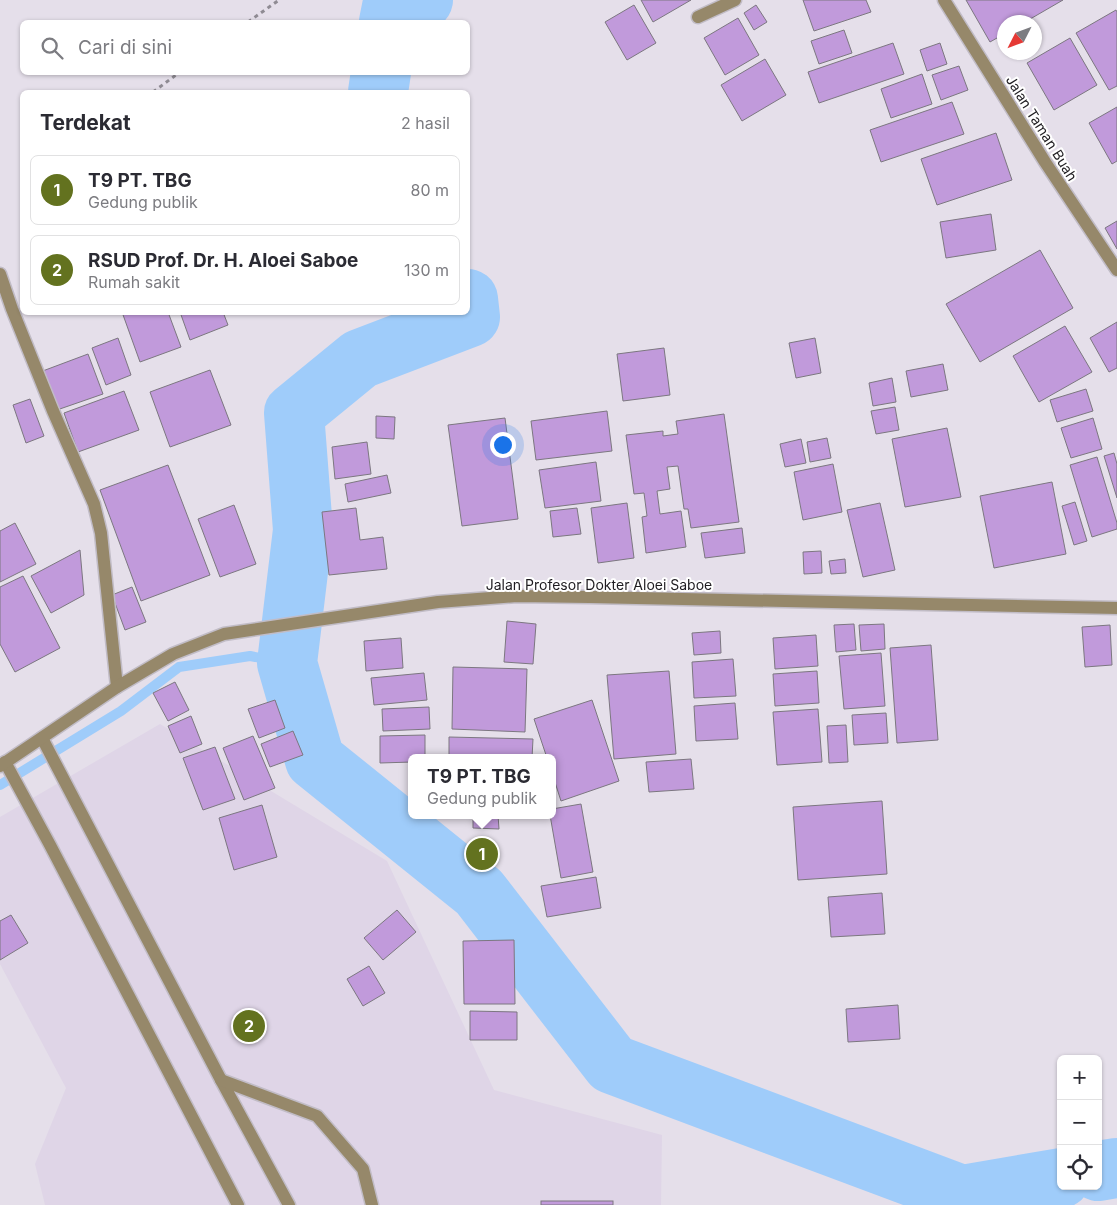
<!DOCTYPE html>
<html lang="id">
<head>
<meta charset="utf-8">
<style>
	body { margin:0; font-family:Inter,sans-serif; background:#f2f2f3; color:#2b2b33 }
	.controls { position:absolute; right:15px; bottom:15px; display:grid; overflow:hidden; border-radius:8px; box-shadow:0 1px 4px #0004 }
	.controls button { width:45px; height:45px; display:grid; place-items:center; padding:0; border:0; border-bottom:1px solid #e1e1e2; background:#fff; color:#2b2b33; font:25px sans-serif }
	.compass { position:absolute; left:997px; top:15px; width:45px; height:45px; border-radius:50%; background:#fff; box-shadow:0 1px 4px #0004; rotate:228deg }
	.you { position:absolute; left:502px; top:444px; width:18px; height:18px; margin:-12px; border:4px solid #fff; border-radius:50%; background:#1a73e8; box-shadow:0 0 0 8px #1a73e833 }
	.badge { display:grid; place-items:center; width:32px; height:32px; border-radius:50%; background:#63721f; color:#fff; font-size:16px; font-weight:700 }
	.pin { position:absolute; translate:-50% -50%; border:2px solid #fff; box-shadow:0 1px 5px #0006 }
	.popup { position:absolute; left:408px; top:754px; width:148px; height:65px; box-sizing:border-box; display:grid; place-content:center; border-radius:8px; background:#fff; filter:drop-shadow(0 1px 4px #0005); font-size:16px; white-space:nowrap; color:#7c7c81 }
	.popup b { font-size:19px; color:#2b2b33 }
	.popup::after { content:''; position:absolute; left:50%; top:100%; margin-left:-10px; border:10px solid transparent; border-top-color:#fff }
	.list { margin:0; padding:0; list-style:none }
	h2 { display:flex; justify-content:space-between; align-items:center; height:65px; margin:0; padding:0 20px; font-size:21px }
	h2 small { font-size:16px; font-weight:400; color:#7c7c81 }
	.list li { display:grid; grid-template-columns:32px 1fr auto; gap:15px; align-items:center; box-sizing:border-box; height:70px; margin:0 10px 10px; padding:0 10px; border:1px solid #e1e1e2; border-radius:8px }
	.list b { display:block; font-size:19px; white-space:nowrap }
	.list p { margin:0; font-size:16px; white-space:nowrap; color:#7c7c81 }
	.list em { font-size:16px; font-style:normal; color:#7c7c81 }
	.icon { flex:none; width:28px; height:28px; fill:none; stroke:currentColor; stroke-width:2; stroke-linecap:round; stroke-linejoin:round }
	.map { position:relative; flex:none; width:1117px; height:1205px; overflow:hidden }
	.search { position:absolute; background:#fff; box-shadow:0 1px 4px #0004; left:20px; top:20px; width:450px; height:55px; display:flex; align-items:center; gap:12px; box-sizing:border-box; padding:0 18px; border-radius:8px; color:#7c7c81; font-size:19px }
	.panel { position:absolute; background:#fff; box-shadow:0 1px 4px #0004; left:20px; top:90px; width:450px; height:225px; border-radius:8px }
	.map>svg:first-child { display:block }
	.built { fill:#dfd5e7 }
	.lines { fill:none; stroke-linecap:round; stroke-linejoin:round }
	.stream { stroke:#9fccfa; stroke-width:10 }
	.river { stroke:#9fccfa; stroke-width:60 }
	.building { fill:#c19adb; stroke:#7c7780 }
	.service-casing { stroke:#c1bcc6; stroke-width:15 }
	.minor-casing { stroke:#c1bcc6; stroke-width:15 }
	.tertiary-casing { stroke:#c1bcc6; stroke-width:15 }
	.path { stroke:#8f8b93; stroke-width:3; stroke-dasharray:4 4; stroke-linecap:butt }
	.service { stroke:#96886a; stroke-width:12 }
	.minor { stroke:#96886a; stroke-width:12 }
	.tertiary { stroke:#96886a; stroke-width:12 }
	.labels { text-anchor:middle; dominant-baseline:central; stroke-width:4; stroke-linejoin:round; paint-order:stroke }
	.street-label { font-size:14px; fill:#1e1c20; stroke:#fff }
</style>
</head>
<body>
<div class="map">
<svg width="1117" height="1205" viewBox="0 0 1117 1205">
	<rect width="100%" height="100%" fill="#e5dfea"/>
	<polygon class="built" points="160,724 387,861 494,1090 662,1135 661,1205 45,1205 35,1164 66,1088 0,964 0,817"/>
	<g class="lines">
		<polyline class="stream" points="0,785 121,711 179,667 250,656 287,663"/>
		<g class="river">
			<polyline points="389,22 392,7 423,0"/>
			<polyline points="378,92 381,72"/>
			<polyline points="468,299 470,317 360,359 294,413 303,530 287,663 315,760 479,892 612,1064 962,1195 1061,1178"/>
			<polyline points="1098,1171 1117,1168"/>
		</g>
	</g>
	<g class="building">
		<polygon points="641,0 691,0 653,22"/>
		<polygon points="803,0 866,0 871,12 814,31"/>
		<polygon points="966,0 1063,0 1025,22 1004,22 1004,34 990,42"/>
		<polygon points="634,5 656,43 627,60 605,22"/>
		<polygon points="756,5 767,22 754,30 744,13"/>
		<polygon points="1116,10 1117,12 1117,86 1109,90 1076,33"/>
		<polygon points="738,18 759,55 725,75 704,38"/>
		<polygon points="844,30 852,53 819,64 811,41"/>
		<polygon points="1070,38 1097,85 1054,110 1027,63"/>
		<polygon points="893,43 904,74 819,103 808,72"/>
		<polygon points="940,43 947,64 927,71 920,50"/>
		<polygon points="765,59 786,95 742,121 721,85"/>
		<polygon points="959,66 968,90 941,100 932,75"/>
		<polygon points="922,74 932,104 891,118 881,89"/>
		<polygon points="952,102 964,134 881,162 870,130"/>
		<polygon points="1117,107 1117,161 1112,164 1089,123"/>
		<polygon points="996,133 1012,180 937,205 921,159"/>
		<polygon points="991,214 996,250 946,258 940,222"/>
		<polygon points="1117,221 1117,249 1105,228"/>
		<polygon points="1040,250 1073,308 980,362 946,304"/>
		<polygon points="122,312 168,312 181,347 140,362"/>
		<polygon points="180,312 223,312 228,325 190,340"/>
		<polygon points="1117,322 1117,368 1109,372 1090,338"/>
		<polygon points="1065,326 1092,372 1039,402 1013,356"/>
		<polygon points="118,338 131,375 106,385 92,348"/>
		<polygon points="815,338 821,373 796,378 789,343"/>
		<polygon points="664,348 670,395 623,401 617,354"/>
		<polygon points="88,354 103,394 54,411 40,372"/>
		<polygon points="943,364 948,390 911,397 906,371"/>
		<polygon points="210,370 231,425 170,447 150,392"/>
		<polygon points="892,378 896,402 873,406 869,383"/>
		<polygon points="1086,389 1093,411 1057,422 1050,400"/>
		<polygon points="124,391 139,430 78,452 64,413"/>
		<polygon points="30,399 44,436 26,443 13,405"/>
		<polygon points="895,407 899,430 876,434 871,411"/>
		<polygon points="607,411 612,451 536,460 531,421"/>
		<polygon points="724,414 739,522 691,528 688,509 684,509 678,466 667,467 670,489 657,491 660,514 681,511 686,547 646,553 642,517 647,516 644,493 634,494 626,435 663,431 663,436 678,434 676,421"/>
		<polygon points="376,416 395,417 394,439 376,438"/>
		<polygon points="505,418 518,519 462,526 448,425"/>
		<polygon points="1093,418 1102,449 1071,458 1061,428"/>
		<polygon points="947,428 961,497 905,507 892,439"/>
		<polygon points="827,438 831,458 810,462 807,442"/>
		<polygon points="801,439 806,463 785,467 780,444"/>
		<polygon points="367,442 371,474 335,479 332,447"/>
		<polygon points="1114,453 1117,464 1117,498 1104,456"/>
		<polygon points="1097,457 1117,523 1117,529 1092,537 1070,465"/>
		<polygon points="596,462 601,501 545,508 539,470"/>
		<polygon points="833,464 842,512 803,520 794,472"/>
		<polygon points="168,465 210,575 141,601 100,490"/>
		<polygon points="387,475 391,493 348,502 345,484"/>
		<polygon points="1052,482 1066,554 994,568 980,496"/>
		<polygon points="1075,502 1087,541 1074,545 1062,506"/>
		<polygon points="627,503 634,558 598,563 591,508"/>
		<polygon points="880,503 895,570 863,577 847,510"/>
		<polygon points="234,505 256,564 220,577 198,519"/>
		<polygon points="356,508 360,540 383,537 387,569 329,575 322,512"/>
		<polygon points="577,508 581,534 553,537 550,511"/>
		<polygon points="15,523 36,564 0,582 0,531"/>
		<polygon points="742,528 745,553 705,558 701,533"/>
		<polygon points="80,550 84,595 51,613 31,576"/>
		<polygon points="821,551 822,573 804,574 803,552"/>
		<polygon points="845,559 846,573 831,574 829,561"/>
		<polygon points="23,576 60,648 15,672 0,644 0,587"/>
		<polygon points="132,587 146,622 125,630 112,595"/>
		<polygon points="507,621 536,624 533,664 504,662"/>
		<polygon points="854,624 856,650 836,652 834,625"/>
		<polygon points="884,624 885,649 861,651 859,625"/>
		<polygon points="1110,625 1112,665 1085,667 1082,627"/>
		<polygon points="720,631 721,653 694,655 692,633"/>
		<polygon points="816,635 818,666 775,669 773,638"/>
		<polygon points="401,638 403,668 366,671 364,641"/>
		<polygon points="931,645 938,740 897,743 890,648"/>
		<polygon points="881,653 885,706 844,709 839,656"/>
		<polygon points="733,659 736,696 694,698 692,662"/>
		<polygon points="453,667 527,669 525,732 452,729"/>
		<polygon points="669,671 676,754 614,759 607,675"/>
		<polygon points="817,671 819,703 775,706 773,674"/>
		<polygon points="424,673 427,700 374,705 371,678"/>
		<polygon points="175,682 189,710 168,721 153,693"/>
		<polygon points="275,700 285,728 259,738 248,709"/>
		<polygon points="592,700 619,781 561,801 552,773 552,758 547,758 534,719"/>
		<polygon points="735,703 738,739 696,741 694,706"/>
		<polygon points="429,707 430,729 383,731 382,709"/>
		<polygon points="818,709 822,762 777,765 773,712"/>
		<polygon points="886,713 888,743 854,745 852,715"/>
		<polygon points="191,716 202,744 180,753 168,726"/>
		<polygon points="846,725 848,762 829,763 827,726"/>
		<polygon points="293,731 303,755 270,767 261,744"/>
		<polygon points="425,735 425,758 412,758 412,762 380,763 380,736"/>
		<polygon points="253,736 275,788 244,800 223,748"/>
		<polygon points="449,737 533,739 532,758 449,758"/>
		<polygon points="215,747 235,799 203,810 183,758"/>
		<polygon points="691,759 694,789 649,792 646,762"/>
		<polygon points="882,801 887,874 798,880 793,807"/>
		<polygon points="581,804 593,872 561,878 550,815 552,815 552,809"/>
		<polygon points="262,805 277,857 234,870 219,818"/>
		<polygon points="473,815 498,815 499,829 473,828"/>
		<polygon points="596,877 601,908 547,917 541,886"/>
		<polygon points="882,893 885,934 831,937 828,897"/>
		<polygon points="397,910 416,932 383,960 364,938"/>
		<polygon points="11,915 28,943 0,960 0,921"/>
		<polygon points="514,940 515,1004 464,1004 463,941"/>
		<polygon points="369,966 385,993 363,1006 347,979"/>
		<polygon points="898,1005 900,1039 848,1042 846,1009"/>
		<polygon points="470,1011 517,1012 517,1040 470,1040"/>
		<rect x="541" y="1201" width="72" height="4"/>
	</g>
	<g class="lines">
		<defs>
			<g id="service">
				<polyline points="42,738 221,1080 289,1205"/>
				<polyline points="5,762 50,845 238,1205"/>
				<polyline points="221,1080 317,1116 363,1169 372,1205"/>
			</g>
			<g id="minor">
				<polyline points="944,0 1045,162 1117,270"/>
				<polyline points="698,17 735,0"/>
				<polyline points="0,274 12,309 53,411 94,504 101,533 117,687"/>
			</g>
			<polyline id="tertiary" points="0,766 117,687 173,654 224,634 438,602 517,596 590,597 1117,608"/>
		</defs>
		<use href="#service" class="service-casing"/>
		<use href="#minor" class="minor-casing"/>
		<use href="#tertiary" class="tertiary-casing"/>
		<g class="path">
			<polyline points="248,22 279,0"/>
			<polyline points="153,92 180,72"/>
		</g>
		<use href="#service" class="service"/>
		<use href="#minor" class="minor"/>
		<use href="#tertiary" class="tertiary"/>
	</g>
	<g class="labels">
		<g class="street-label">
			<text transform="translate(1042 128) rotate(58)">Jalan Taman Buah</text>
			<text x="599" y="584">Jalan Profesor Dokter Aloei Saboe</text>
		</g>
	</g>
</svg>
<div class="controls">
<button>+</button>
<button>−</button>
<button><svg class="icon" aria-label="locate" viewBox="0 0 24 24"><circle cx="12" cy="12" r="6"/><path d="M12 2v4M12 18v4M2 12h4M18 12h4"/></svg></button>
</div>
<svg class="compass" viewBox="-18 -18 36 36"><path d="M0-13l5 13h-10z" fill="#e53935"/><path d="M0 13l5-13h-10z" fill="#7c7c81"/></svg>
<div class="you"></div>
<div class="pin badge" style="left:482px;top:854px">1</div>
<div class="popup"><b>T9 PT. TBG</b>Gedung publik</div>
<div class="pin badge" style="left:249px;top:1026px">2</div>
<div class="search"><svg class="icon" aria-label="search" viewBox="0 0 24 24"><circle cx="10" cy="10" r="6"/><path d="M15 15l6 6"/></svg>Cari di sini</div>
<section class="panel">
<h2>Terdekat<small>2 hasil</small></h2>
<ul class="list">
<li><span class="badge">1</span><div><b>T9 PT. TBG</b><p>Gedung publik</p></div><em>80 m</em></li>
<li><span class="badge">2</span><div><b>RSUD Prof. Dr. H. Aloei Saboe</b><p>Rumah sakit</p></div><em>130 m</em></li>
</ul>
</section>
</div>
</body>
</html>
